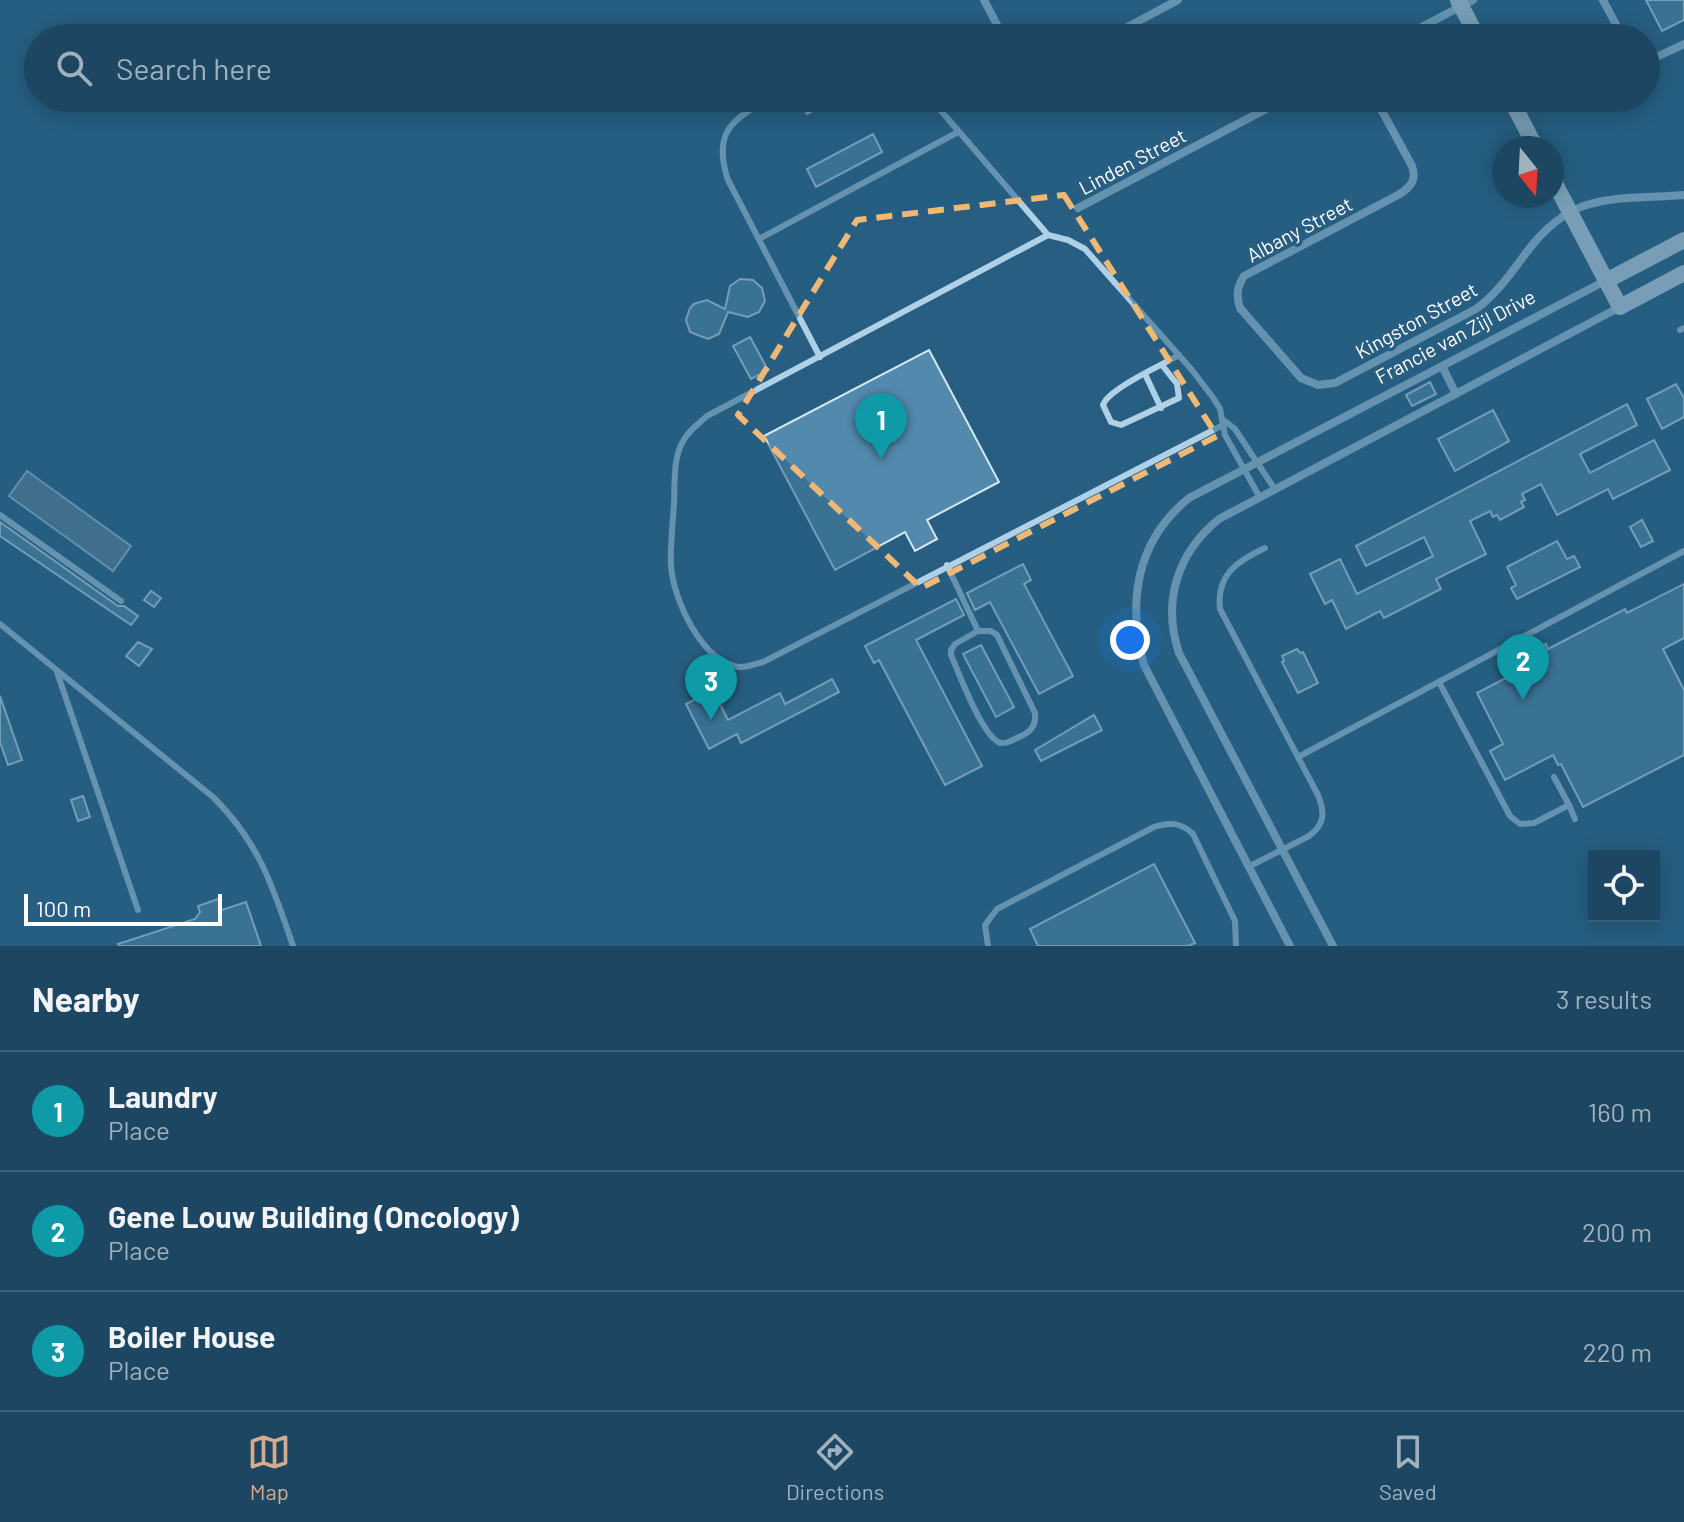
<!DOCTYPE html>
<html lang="en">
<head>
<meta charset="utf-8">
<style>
	body { margin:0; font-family:Barlow,sans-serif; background:#2a506b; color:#f1f3f6 }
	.controls { position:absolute; right:24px; bottom:24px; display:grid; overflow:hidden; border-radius:0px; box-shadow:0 4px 20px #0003 }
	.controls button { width:72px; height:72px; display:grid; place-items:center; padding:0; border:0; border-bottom:2px solid #3b5e77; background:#1d4662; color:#f1f3f6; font:40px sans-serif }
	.compass { position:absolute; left:1492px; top:136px; width:72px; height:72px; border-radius:50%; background:#1d4662; box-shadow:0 4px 20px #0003; rotate:162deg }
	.scale { position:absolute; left:24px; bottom:20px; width:198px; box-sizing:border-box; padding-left:8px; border:4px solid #fff; border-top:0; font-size:22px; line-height:28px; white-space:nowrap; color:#fff; -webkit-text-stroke:6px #275e82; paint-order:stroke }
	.you { position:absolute; left:1130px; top:640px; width:28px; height:28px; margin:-20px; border:6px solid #fff; border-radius:50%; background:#1a73e8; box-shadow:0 0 0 12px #1a73e833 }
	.badge { display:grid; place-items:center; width:52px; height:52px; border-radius:50%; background:#d6ab8b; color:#fff; font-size:26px; font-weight:700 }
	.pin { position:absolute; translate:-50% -66px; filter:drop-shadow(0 2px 4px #0008) }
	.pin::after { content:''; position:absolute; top:42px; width:28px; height:24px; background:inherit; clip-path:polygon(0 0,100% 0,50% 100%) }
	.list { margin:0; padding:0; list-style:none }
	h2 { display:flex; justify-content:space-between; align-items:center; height:104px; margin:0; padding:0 32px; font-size:34px }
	h2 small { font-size:26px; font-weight:400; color:#a0b1be }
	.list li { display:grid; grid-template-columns:52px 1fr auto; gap:24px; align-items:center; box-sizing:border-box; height:120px; padding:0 32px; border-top:2px solid #3b5e77 }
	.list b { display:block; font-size:30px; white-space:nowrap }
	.list p { margin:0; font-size:26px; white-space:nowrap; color:#a0b1be }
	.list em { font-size:26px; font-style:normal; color:#a0b1be }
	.icon { flex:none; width:44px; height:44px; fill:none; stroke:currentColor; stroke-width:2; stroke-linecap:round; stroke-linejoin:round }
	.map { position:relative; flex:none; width:1684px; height:946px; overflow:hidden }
	.search { position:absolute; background:#1d4662; box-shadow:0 4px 20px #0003; left:24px; right:24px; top:24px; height:88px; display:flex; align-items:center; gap:20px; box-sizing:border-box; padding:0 28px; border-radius:44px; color:#a0b1be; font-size:30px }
	.sheet { height:464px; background:#1d4662 }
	nav { display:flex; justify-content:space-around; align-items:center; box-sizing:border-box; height:112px; border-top:2px solid #3b5e77; background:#1d4662; font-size:22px; color:#a0b1be }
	nav a { display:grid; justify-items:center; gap:4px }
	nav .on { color:#d6ab8b }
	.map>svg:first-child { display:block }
	.water { fill:#5d849c; stroke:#a4cee7; stroke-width:2 }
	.building { fill:#5389ac; stroke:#d3e8f5; stroke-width:2 }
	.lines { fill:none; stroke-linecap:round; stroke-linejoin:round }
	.lane { stroke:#afd1e7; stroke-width:6 }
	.street { stroke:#afd1e7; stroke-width:8 }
	.secondary { stroke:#d9eaf6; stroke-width:16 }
	.marked { fill:none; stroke:#efb875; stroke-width:6; stroke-dasharray:16 10; stroke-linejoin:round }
	.labels { text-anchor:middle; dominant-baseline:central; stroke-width:7; stroke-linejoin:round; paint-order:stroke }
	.street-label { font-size:20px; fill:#fff; stroke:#275e82 }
</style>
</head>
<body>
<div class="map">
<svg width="1684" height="946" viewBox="0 0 1684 946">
	<rect width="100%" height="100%" fill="#275e82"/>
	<polygon class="water" points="27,471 131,546 113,571 9,496"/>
	<g class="building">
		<polygon points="1646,0 1684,0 1684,20 1662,31"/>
		<polygon points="798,98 837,98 807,114"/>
		<polygon points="873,134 882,152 816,187 807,169"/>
		<polygon points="740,279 753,280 762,288 765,301 759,312 748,317 728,312 719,334 708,339 690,332 686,320 690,308 694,304 707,300 725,309 730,286"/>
		<polygon points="750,337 768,370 751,379 733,346"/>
		<polygon points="929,350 999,482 927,520 937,539 915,551 905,532 835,570 764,436"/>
		<polygon points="1430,382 1436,394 1412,406 1406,395"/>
		<polygon points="1676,384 1684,398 1684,417 1662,429 1647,399"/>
		<polygon points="1627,404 1637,425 1580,454 1590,473 1654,440 1670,470 1613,499 1608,489 1557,515 1541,484 1522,494 1525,500 1521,502 1524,507 1500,520 1497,515 1493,517 1490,511 1470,521 1486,554 1436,579 1441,589 1384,618 1380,611 1346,629 1332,600 1325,604 1310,574 1340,559 1357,594 1433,556 1424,537 1366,566 1356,546"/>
		<polygon points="1493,410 1509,441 1455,471 1438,439"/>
		<polygon points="1642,520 1653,541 1641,547 1630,527"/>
		<polygon points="0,522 118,606 124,606 138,616 131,625 0,536"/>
		<polygon points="1557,541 1567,559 1574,556 1580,567 1517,599 1511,588 1516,585 1507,567"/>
		<polygon points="1023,564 1031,580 1024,584 1073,676 1039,694 990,602 975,610 967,593"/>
		<polygon points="1684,584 1684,638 1663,649 1684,690 1684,755 1583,807 1561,764 1558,765 1553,755 1505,780 1490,751 1503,744 1477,693 1527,667 1522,656 1546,644 1548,649 1625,609 1627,613"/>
		<polygon points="151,591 161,598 154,607 144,600"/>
		<polygon points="956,599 964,615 916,640 982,766 945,785 879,660 874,663 865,646"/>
		<polygon points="138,642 152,649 139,666 126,656"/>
		<polygon points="981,645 1014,707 996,717 963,654"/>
		<polygon points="1297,649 1300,653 1303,652 1318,683 1298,693 1282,662 1284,661 1282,656"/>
		<polygon points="832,679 839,692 741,743 737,734 709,749 686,704 713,690 728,720 780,693 785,704"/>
		<polygon points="0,696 22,760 8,765 0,742"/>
		<polygon points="1094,715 1102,730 1041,761 1035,750"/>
		<polygon points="83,796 90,817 78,821 71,800"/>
		<polygon points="1154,864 1195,943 1188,946 1038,946 1030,929"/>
		<polygon points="218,899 222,910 246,902 261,946 119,946 118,944 195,919 200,912 198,906"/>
	</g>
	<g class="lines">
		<g class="lane">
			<path d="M771 98C732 119 712 132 728 180L820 357"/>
			<polyline points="930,98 1048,235 1068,240 1085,249 1192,370 1214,399 1220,409 1225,435 1259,496"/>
			<path d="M1048 235 707 416C698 424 687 432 682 443 673 460 675 484 674 503 673 523 670 545 671 565 673 599 701 661 739 667 746 668 755 664 763 662L1227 423"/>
			<polyline points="759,239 958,132"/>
			<polyline points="1680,330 1684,328"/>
			<path d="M1162 365 1177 384 1179 398 1121 425 1111 422 1103 405C1108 389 1162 365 1179 355"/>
			<polyline points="1145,374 1161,408"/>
			<polyline points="1225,421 1235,429 1274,488"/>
			<polyline points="0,515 121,601"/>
			<polyline points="947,565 978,631"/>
			<path d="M0 624 213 797C259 842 273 887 293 946"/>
			<path d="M978 631H991L997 635 1035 713C1036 726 1031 732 1019 737 1014 739 1008 744 1001 743 983 739 959 673 951 655V650L955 644Z"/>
			<polyline points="57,672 138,910"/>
			<polyline points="1439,682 1510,816 1520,824 1534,823 1569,805 1554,777"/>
			<polyline points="1298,757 1684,551"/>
			<polyline points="1569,805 1575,819"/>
			<path d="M1248 867 1309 836C1325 824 1325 813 1318 795L1220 609C1216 575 1237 561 1265 548"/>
			<path d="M988 946 985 925 997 909 1154 827C1170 822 1180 822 1193 834L1235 921 1236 946"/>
		</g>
		<g class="street">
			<polyline points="984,0 1004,38"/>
			<polyline points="1603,0 1623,38"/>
			<polyline points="1107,38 1178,0"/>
			<polyline points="1401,38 1473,0"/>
			<polyline points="1646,62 1684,44"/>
			<path d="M1375 98 1412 166C1417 180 1411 187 1398 195L1244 276C1237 287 1236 295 1240 308L1301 378 1318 385 1335 383 1476 309C1498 293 1513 270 1529 249 1576 189 1616 201 1684 195"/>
			<polyline points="1078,208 1287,98"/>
			<polyline points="1442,366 1456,394"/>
			<path d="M1290 946 1144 665C1127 602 1136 541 1189 498L1605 281"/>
			<path d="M1333 946 1179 653C1162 602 1177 553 1219 519L1620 307"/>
		</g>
		<g class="secondary">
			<polyline points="1458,0 1478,38"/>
			<polyline points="1510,98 1536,148"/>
			<polyline points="1552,178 1620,307 1684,273"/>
			<polyline points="1606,281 1684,240"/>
		</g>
	</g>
	<path d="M0 0H1684V946H0ZM1064 195 1217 436 921 588 738 415 857 220Z" fill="#275e82" fill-opacity=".55" fill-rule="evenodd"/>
	<path class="marked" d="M1064 195 1217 436 921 588 738 415 857 220Z"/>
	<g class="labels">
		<g class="street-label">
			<text transform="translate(1132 161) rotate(-28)">Linden Street</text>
			<text transform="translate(1299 229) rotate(-28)">Albany Street</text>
			<text transform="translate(1416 320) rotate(-29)">Kingston Street</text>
			<text transform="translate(1455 336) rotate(-28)">Francie van Zijl Drive</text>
		</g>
	</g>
</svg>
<div class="controls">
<button><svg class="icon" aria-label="locate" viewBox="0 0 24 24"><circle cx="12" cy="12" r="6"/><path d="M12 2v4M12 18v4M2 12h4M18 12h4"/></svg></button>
</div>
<svg class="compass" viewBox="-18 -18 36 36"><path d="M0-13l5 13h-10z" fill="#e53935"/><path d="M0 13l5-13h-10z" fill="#a0b1be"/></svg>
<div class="scale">100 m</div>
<div class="you"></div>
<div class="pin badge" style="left:881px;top:459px;background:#0f9aa8">1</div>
<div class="pin badge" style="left:1523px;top:700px;background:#0f9aa8">2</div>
<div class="pin badge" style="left:711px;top:720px;background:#0f9aa8">3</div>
<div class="search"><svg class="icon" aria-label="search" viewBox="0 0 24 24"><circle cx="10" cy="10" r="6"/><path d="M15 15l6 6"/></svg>Search here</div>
</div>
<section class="sheet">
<h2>Nearby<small>3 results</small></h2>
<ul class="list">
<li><span class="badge" style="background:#0f9aa8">1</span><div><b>Laundry</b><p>Place</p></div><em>160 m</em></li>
<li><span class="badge" style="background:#0f9aa8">2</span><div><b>Gene Louw Building (Oncology)</b><p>Place</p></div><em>200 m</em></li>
<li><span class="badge" style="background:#0f9aa8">3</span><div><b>Boiler House</b><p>Place</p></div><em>220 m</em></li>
</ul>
</section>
<nav>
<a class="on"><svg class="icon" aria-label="map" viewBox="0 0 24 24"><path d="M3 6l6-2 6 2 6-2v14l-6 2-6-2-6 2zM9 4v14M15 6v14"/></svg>Map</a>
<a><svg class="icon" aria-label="directions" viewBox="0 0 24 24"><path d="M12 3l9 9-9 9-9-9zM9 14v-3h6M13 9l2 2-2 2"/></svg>Directions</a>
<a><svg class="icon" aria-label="saved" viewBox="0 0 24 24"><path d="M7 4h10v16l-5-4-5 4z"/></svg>Saved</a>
</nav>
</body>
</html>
